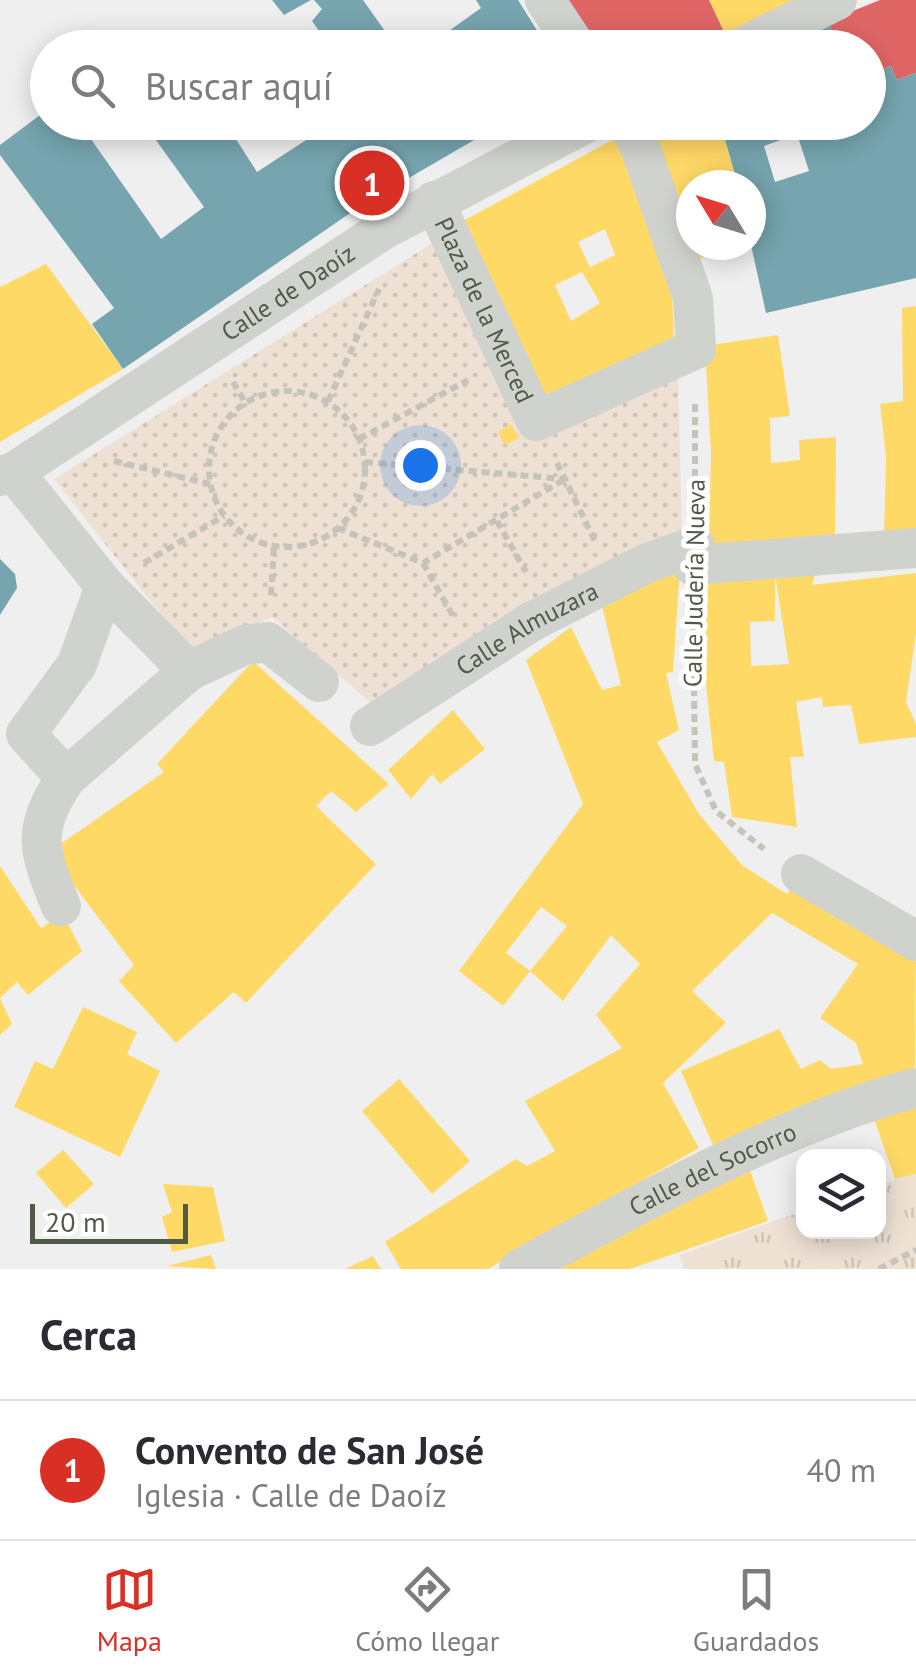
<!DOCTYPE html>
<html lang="es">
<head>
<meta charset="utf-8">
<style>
	body { margin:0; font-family:"PT Sans",sans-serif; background:#f2f2f3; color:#2b2b33 }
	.controls { position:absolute; right:30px; bottom:30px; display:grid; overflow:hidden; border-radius:20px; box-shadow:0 5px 25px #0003 }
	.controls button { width:90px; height:90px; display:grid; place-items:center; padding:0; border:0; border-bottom:2px solid #e1e1e2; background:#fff; color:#2b2b33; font:50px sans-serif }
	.compass { position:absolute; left:676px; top:170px; width:90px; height:90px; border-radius:50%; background:#fff; box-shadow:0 5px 25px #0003; rotate:308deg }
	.scale { position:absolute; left:30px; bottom:25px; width:158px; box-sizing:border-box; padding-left:10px; border:5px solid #505b47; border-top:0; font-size:28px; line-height:35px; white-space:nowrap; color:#505b47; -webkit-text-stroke:8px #fff; paint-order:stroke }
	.you { position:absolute; left:420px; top:465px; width:35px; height:35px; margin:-25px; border:8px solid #fff; border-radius:50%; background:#1a73e8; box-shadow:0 0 0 15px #1a73e833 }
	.badge { display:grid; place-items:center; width:65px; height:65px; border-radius:50%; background:#d93025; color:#fff; font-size:32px; font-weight:700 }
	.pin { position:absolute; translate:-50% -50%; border:5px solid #fff; box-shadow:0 2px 10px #0006 }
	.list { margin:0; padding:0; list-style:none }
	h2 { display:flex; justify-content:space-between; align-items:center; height:130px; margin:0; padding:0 40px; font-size:42px }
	h2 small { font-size:32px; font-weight:400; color:#7c7c81 }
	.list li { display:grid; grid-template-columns:65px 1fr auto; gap:30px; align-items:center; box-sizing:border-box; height:140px; padding:0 40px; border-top:2px solid #e1e1e2 }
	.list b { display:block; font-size:38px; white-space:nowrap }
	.list p { margin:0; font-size:32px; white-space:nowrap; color:#7c7c81 }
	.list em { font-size:32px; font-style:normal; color:#7c7c81 }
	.icon { flex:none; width:55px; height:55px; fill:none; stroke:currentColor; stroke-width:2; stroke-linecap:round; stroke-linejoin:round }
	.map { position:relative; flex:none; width:916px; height:1269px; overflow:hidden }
	.search { position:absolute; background:#fff; box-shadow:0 5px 25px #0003; left:30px; right:30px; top:30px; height:110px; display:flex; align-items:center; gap:25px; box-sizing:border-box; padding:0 35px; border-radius:55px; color:#7c7c81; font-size:38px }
	.sheet { height:270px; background:#fff }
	nav { display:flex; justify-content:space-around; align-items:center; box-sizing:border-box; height:140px; border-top:2px solid #e1e1e2; background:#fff; font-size:28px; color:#7c7c81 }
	nav a { display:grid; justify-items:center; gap:5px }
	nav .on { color:#d93025 }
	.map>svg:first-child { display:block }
	.grass { fill:url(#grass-tufts) }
	.park { fill:url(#park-dots) }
	.homes { fill:#ffd966; fill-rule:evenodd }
	.shops { fill:#e06666 }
	.public { fill:#76a5af; fill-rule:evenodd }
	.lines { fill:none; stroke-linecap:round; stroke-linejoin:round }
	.path { stroke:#c5c3ba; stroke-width:6; stroke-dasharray:8 5; stroke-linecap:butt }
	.street { stroke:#d0d2ce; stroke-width:40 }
	.labels { text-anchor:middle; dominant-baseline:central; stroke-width:10; stroke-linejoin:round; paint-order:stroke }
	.street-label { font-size:25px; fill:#505b47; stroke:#fff }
</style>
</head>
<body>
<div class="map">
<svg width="916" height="1269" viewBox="0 0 916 1269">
	<defs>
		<pattern id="grass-tufts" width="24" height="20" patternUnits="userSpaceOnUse" patternTransform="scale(2.5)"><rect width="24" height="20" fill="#eee1d4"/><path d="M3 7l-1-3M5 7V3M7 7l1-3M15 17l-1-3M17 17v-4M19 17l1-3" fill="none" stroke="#cec3b7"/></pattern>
		<pattern id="park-dots" width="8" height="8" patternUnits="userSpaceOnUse" patternTransform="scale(2.5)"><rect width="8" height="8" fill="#eee1d4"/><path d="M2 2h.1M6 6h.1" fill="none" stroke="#cec3b7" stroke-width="1.8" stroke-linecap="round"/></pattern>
	</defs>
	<rect width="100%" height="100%" fill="#efeff0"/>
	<polygon class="grass" points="916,1174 916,1269 684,1269 679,1255 803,1211 804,1232 878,1232 879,1185"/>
	<polygon class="park" points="441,238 535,440 678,369 682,536 372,704 272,617 193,655 54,479"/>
	<g class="homes">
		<polygon points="709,0 794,0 725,34"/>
		<polygon points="650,122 720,122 738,185 691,185 691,245 751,247 691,260"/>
		<path d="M616 138 671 264 674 342 545 399 463 221ZM605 229 615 255 590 267 578 242ZM582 272 600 303 571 321 555 285Z"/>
		<polygon points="46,264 123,369 0,442 0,287"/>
		<polygon points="916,306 916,530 884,537 886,457 880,404 903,401 902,308"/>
		<polygon points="778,335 790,416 770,418 771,463 800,460 799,440 836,437 835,539 709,548 711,454 705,346"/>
		<polygon points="511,424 519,438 505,445 498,432"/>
		<polygon points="680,567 673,672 666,673 679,730 657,742 699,814 742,865 787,894 795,882 916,953 915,1068 820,1101 716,1152 681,1071 779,1029 801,1069 820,1060 831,1069 863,1064 856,1043 820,1018 858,964 772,913 692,991 726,1023 663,1083 699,1148 488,1269 401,1269 385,1242 516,1159 527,1166 555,1151 525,1101 622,1048 596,1015 640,964 611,935 563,1001 530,971 567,926 541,907 506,953 530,971 503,1006 459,971 583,804 526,660 571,627 602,690 621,685 602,606"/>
		<polygon points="817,569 812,585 916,573 916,633 906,702 916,724 916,737 859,744 851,705 823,707 822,697 796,702 804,757 790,757 797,827 732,817 724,762 714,761 705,675 704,575 775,574 775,621 750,622 751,666 789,664 775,574"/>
		<polygon points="253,661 389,784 356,812 331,791 316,806 376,864 246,1003 234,992 176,1043 119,981 134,965 49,852 164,772 157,764"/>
		<polygon points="453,710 485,749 440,784 432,774 411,799 388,770"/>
		<polygon points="0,866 41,928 63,914 82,951 28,995 17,982 0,998"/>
		<polygon points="0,998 12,1024 0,1035"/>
		<polygon points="83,1007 137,1032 127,1054 160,1071 120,1157 14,1107 35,1061 53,1069"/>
		<polygon points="399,1079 470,1161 432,1194 362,1111"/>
		<polygon points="916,1103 916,1174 895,1179 873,1116"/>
		<polygon points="63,1150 94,1184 66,1208 36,1173"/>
		<polygon points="747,1162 768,1221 630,1269 547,1269"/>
		<polygon points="163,1184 213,1187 225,1241 172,1252 162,1217 172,1212"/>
		<polygon points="211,1255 216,1269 167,1266"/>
		<polygon points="373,1256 381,1269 345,1269"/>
	</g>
	<g class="shops">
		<polygon points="556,0 709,0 725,34 693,48 585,48"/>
		<polygon points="880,0 916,0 916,73 897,80 891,66 868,75 868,48 838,48 828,21"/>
	</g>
	<g class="public">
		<polygon points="272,0 311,0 284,15"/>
		<polygon points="314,0 363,0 397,48 331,48 312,21 322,9"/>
		<polygon points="476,0 518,0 548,48 425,48 481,8"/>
		<polygon points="828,21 838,48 775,48"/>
		<path d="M891 66 897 80 916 73V278L766 313 751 245V185H738L720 122H868V75ZM797 134 809 171 775 182 764 146Z"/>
		<polygon points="48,109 48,122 79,122 161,239 204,207 143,122 225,122 257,172 326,127 323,122 505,122 359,207 123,369 92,324 114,308 0,155 0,145"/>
		<polygon points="0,559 15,574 17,588 0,615"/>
	</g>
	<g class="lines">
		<g class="path">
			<polyline points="233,382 245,402"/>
			<circle cx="287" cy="469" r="78"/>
			<polyline points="328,401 379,289"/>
			<polyline points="359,439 468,380"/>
			<polyline points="114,461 210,484"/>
			<polyline points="365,462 564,479"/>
			<polyline points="557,463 595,541"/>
			<polyline points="695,503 695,400"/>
			<polyline points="497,521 526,572"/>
			<polyline points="338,528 423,563 565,479"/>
			<polyline points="144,563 224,516"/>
			<polyline points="423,563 453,616"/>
			<polyline points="271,595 274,546"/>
			<polyline points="693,610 695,764 716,811 764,849"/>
			<polyline points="879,1269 916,1250"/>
		</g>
		<g class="street">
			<polyline points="545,0 577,48"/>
			<polyline points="740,48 837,0"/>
			<path id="s1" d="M434 201 536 421 696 349 693 298 640 147 627 122"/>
			<polyline points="14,472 105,586 77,664 26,734 66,778 189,671 105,586"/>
			<path id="s2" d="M0 476 14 472 383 230 588 122"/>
			<polyline points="692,565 916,548"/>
			<polyline points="189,671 244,645 268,642 319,682"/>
			<path id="s3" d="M370 726 531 622 647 563 695 546"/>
			<polyline points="801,874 916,941"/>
			<path d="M61 906C38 850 31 830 66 778"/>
			<path id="s4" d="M519 1269C637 1205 787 1121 916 1088"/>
		</g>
	</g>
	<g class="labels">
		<g class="street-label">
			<text stroke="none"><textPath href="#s2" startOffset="342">Calle de Daoíz</textPath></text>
			<text stroke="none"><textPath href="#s1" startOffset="120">Plaza de la Merced</textPath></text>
			<text transform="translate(694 583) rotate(-89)">Calle Judería Nueva</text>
			<text stroke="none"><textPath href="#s3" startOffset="185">Calle Almuzara</textPath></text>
			<text stroke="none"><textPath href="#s4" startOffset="218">Calle del Socorro</textPath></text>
		</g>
	</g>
</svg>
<div class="controls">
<button><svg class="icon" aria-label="layers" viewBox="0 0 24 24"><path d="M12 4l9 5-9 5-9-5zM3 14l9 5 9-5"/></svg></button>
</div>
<svg class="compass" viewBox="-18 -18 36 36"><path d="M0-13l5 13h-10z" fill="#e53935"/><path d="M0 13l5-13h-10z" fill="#7c7c81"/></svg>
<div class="scale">20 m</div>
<div class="you"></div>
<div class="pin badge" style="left:372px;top:183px">1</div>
<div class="search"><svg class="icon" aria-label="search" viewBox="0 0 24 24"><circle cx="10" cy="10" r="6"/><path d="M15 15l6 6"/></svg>Buscar aquí</div>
</div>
<section class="sheet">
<h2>Cerca<small></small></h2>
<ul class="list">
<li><span class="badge">1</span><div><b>Convento de San José</b><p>Iglesia · Calle de Daoíz</p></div><em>40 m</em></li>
</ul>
</section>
<nav>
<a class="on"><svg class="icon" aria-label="map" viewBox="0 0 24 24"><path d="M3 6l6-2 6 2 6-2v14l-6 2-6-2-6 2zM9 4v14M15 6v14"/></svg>Mapa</a>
<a><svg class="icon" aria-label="directions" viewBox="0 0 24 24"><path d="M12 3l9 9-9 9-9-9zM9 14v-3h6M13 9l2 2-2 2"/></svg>Cómo llegar</a>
<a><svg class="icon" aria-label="saved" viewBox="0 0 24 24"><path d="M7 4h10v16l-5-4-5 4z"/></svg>Guardados</a>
</nav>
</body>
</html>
